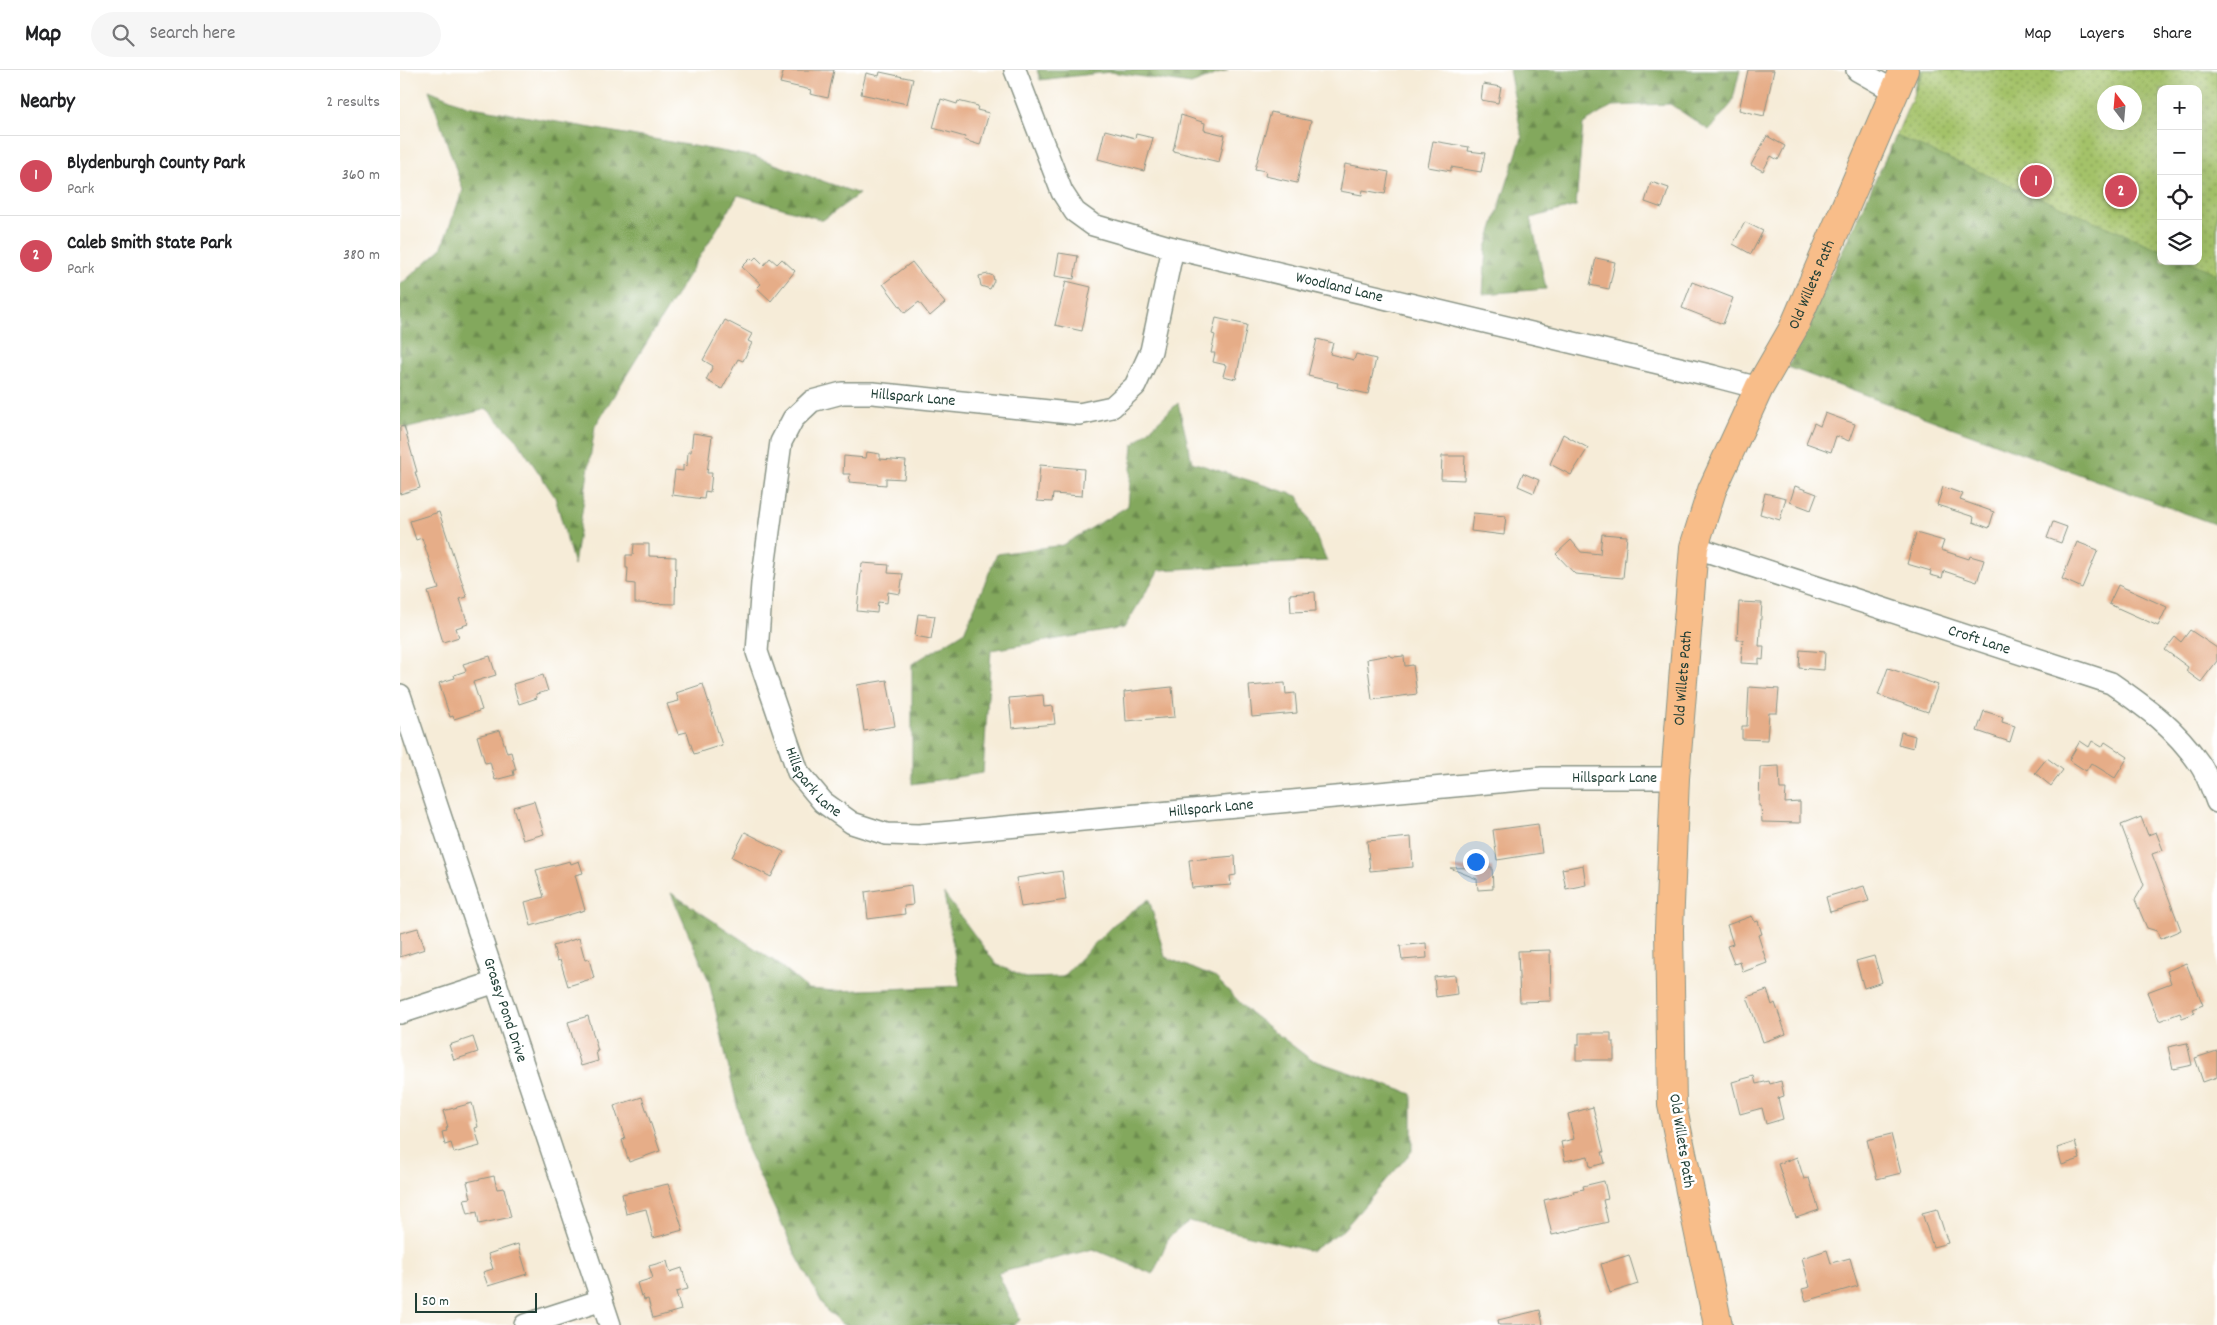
<!DOCTYPE html>
<html lang="en">
<head>
<meta charset="utf-8">
<style>
	body { margin:0; font-family:Dekko,sans-serif; background:#f6f6f6; color:#202124 }
	.controls { position:absolute; right:15px; top:15px; display:grid; overflow:hidden; border-radius:10px; box-shadow:0 5px 20px #0002 }
	.controls button { width:45px; height:45px; display:grid; place-items:center; padding:0; border:0; border-bottom:1px solid #e0e0e0; background:#fff; color:#202124; font:25px sans-serif }
	.compass { position:absolute; left:1697px; top:15px; width:45px; height:45px; border-radius:50%; background:#fff; box-shadow:0 5px 20px #0002; rotate:344deg }
	.scale { position:absolute; left:15px; bottom:12px; width:122px; box-sizing:border-box; padding-left:5px; border:2px solid #1f3d34; border-top:0; font-size:14px; line-height:18px; white-space:nowrap; color:#1f3d34; -webkit-text-stroke:4px #fff; paint-order:stroke }
	.you { position:absolute; left:1075px; top:791px; width:18px; height:18px; margin:-12px; border:4px solid #fff; border-radius:50%; background:#1a73e8; box-shadow:0 0 0 8px #1a73e833 }
	.badge { display:grid; place-items:center; width:32px; height:32px; border-radius:50%; background:#d1495b; color:#fff; font-size:16px; font-weight:700 }
	.pin { position:absolute; translate:-50% -50%; border:2px solid #fff; box-shadow:0 1px 5px #0006 }
	.list { margin:0; padding:0; list-style:none }
	h2 { display:flex; justify-content:space-between; align-items:center; height:65px; margin:0; padding:0 20px; font-size:21px }
	h2 small { font-size:16px; font-weight:400; color:#757577 }
	.list li { display:grid; grid-template-columns:32px 1fr auto; gap:15px; align-items:center; box-sizing:border-box; height:80px; padding:0 20px; border-top:1px solid #e0e0e0 }
	.list b { display:block; font-size:19px; white-space:nowrap }
	.list p { margin:0; font-size:16px; white-space:nowrap; color:#757577 }
	.list em { font-size:16px; font-style:normal; color:#757577 }
	.icon { flex:none; width:28px; height:28px; fill:none; stroke:currentColor; stroke-width:2; stroke-linecap:round; stroke-linejoin:round }
	.map { position:relative; flex:none; width:1817px; height:1255px; overflow:hidden }
	header { display:flex; align-items:center; gap:30px; box-sizing:border-box; height:70px; padding:0 25px; background:#fff; border-bottom:1px solid #e0e0e0 }
	header strong { font-size:24px }
	nav { display:flex; gap:28px; margin-inline-start:auto; font-size:18px }
	.search { width:350px; height:45px; background:#f6f6f6; display:flex; align-items:center; gap:12px; box-sizing:border-box; padding:0 18px; border-radius:28px; color:#757577; font-size:19px }
	main { display:flex }
	aside { flex:1; background:#fff }
	.map>svg:first-child { display:block }
	.forest { fill:url(#forest-firs); stroke:#517248; fill-rule:evenodd }
	.park { fill:url(#park-dots); stroke:#62804e; fill-rule:evenodd }
	.building { fill:#e6ad88 }
	.lines { fill:none; stroke-linecap:round; stroke-linejoin:round }
	.minor-casing { stroke:#8a9486; stroke-width:24 }
	.major-casing { stroke:#8a9486; stroke-width:30 }
	.minor { stroke:#fff; stroke-width:21 }
	.major { stroke:#f8bd89; stroke-width:28 }
	.labels { text-anchor:middle; dominant-baseline:central; stroke-width:5; stroke-linejoin:round; paint-order:stroke }
	.street-label { font-size:16px; fill:#1f3d34; stroke:#fff }
</style>
</head>
<body>
<header>
<strong>Map</strong>
<div class="search"><svg class="icon" aria-label="search" viewBox="0 0 24 24"><circle cx="10" cy="10" r="6"/><path d="M15 15l6 6"/></svg>Search here</div>
<nav><a>Map</a><a>Layers</a><a>Share</a></nav>
</header>
<main>
<aside>
<h2>Nearby<small>2 results</small></h2>
<ul class="list">
<li><span class="badge">1</span><div><b>Blydenburgh County Park</b><p>Park</p></div><em>360 m</em></li>
<li><span class="badge">2</span><div><b>Caleb Smith State Park</b><p>Park</p></div><em>380 m</em></li>
</ul>
</aside>
<div class="map">
<svg width="1817" height="1255" viewBox="0 0 1817 1255">
	<defs>
		<pattern id="forest-firs" width="22" height="20" patternUnits="userSpaceOnUse" patternTransform="scale(1.25)"><rect width="22" height="20" fill="#83a85d"/><path d="M5 1l3.5 6h-7zM16 11l3.5 6h-7z" fill="#6b8a4e"/></pattern>
		<pattern id="park-dots" width="8" height="8" patternUnits="userSpaceOnUse" patternTransform="scale(1.25)"><rect width="8" height="8" fill="#a4c269"/><path d="M2 2h.1M6 6h.1" fill="none" stroke="#859f57" stroke-width="1.8" stroke-linecap="round"/></pattern>
	</defs>
	<rect width="100%" height="100%" fill="#fff"/>
	<filter id="ink" filterUnits="userSpaceOnUse"><feTurbulence type="fractalNoise" baseFrequency=".02" numOctaves="2"/><feDisplacementMap in="SourceGraphic" scale="10" xChannelSelector="R" yChannelSelector="G"/><feConvolveMatrix kernelMatrix="1 2 1 2 8 2 1 2 1" color-interpolation-filters="sRGB"/></filter>
	<filter id="wash" filterUnits="userSpaceOnUse"><feTurbulence type="fractalNoise" baseFrequency=".0096" numOctaves="4" result="noise"/><feDisplacementMap in="SourceGraphic" scale="20" xChannelSelector="R" yChannelSelector="G"/><feGaussianBlur stdDeviation="1.12" result="paint"/><feColorMatrix in="noise" values="0 0 0 0 0 0 0 0 0 0 0 0 0 0 0 0 0 1.4 0 .05"/><feComposite in="paint" operator="in"/></filter>
	<g filter="url(#wash)">
		<rect width="100%" height="100%" fill="#f6ecd8"/>
		<g class="forest">
			<polygon points="637,0 828,0 791,14 710,2 640,10"/>
			<polygon points="1109,0 1340,0 1332,33 1309,60 1270,34 1212,36 1183,54 1176,136 1131,148 1146,219 1083,224 1086,178 1122,67"/>
			<path d="M1518 0H1817V455L1388 297 1496 66 1512 32ZM1761 19H1798V191H1761ZM1704 22H1734V52H1704Z"/>
			<polygon points="29,20 67,36 355,87 459,124 423,150 338,125 195,356 174,495 155,427 116,369 87,339 0,360 0,215 41,179 63,120"/>
			<polygon points="778,333 792,392 898,426 927,491 759,500 724,558 591,580 583,703 512,714 512,594 564,562 597,484 663,475 728,436 733,375"/>
			<polygon points="271,823 377,893 408,919 436,921 560,916 544,824 596,894 625,908 662,907 713,855 749,829 765,887 816,908 850,943 910,989 1012,1024 1012,1081 943,1160 911,1181 789,1151 769,1167 753,1204 693,1179 598,1203 620,1250 614,1255 443,1255 426,1240 396,1185 347,1079 309,911"/>
		</g>
		<path class="park" d="M1524 0H1817V204L1788 191H1798V19H1761V180L1496 66ZM1704 22H1734V52H1704Z"/>
		<g id="blocks">
			<g class="building">
				<polygon points="384,0 434,0 428,28 410,24 411,20 380,13"/>
				<polygon points="1348,0 1374,0 1364,46 1339,40"/>
				<polygon points="480,2 513,9 507,34 461,24 466,3 479,6"/>
				<polygon points="1083,14 1101,17 1098,33 1081,30"/>
				<polygon points="541,29 557,34 558,31 578,36 577,40 589,43 580,75 564,70 565,67 533,58"/>
				<polygon points="871,42 911,51 897,113 865,106 866,101 855,99"/>
				<polygon points="781,45 805,53 804,60 825,65 819,92 773,81"/>
				<polygon points="705,60 735,68 736,64 753,68 744,101 698,89"/>
				<polygon points="1367,66 1385,76 1378,90 1371,86 1363,101 1351,95"/>
				<polygon points="1033,71 1069,77 1068,81 1085,83 1081,102 1051,97 1051,101 1028,97"/>
				<polygon points="945,94 989,102 985,124 963,120 962,125 940,121"/>
				<polygon points="1251,112 1269,118 1262,138 1245,132"/>
				<polygon points="1345,152 1363,161 1351,184 1333,174"/>
				<polygon points="659,183 678,186 674,209 655,206"/>
				<polygon points="356,187 364,195 370,188 377,194 382,189 395,201 371,231 357,218 361,214 342,197 351,188 353,190"/>
				<polygon points="1196,188 1215,192 1209,219 1190,215"/>
				<polygon points="512,192 545,233 530,246 519,232 505,243 483,214"/>
				<polygon points="588,204 593,206 594,211 590,219 581,216 579,206"/>
				<polygon points="666,211 691,217 682,261 655,255"/>
				<polygon points="1292,212 1333,228 1323,254 1282,238"/>
				<polygon points="816,248 847,255 836,309 823,306 826,295 813,292 815,283 811,283 815,265 812,264"/>
				<polygon points="325,250 352,264 348,271 352,273 343,291 338,289 322,319 306,310 313,296 303,290"/>
				<polygon points="917,269 933,273 930,284 954,290 956,284 976,289 968,324 937,317 938,313 908,306"/>
				<polygon points="1425,343 1455,354 1449,371 1436,366 1431,382 1406,373 1414,353 1420,356"/>
				<polygon points="4,356 17,402 15,402 20,418 0,424 0,357"/>
				<polygon points="293,363 312,366 307,403 312,403 310,422 305,421 304,429 272,425 275,400 283,401 283,395 287,396 288,382 291,382"/>
				<polygon points="1163,364 1188,378 1171,405 1150,394"/>
				<polygon points="467,382 480,384 480,389 506,391 504,409 486,408 486,415 449,412 450,404 443,404 444,386 466,388"/>
				<polygon points="1042,386 1065,386 1064,410 1041,409"/>
				<polygon points="640,395 684,399 682,426 653,424 652,432 637,431"/>
				<polygon points="1123,403 1139,410 1134,423 1118,416"/>
				<polygon points="1395,416 1417,424 1411,440 1390,432"/>
				<polygon points="1543,417 1563,424 1560,430 1594,442 1589,458 1573,452 1574,447 1537,435"/>
				<polygon points="1365,423 1386,428 1380,450 1360,444"/>
				<polygon points="39,442 67,527 60,529 68,554 56,558 59,567 43,572 28,522 39,519 22,468 16,470 10,451"/>
				<polygon points="1073,443 1106,446 1104,465 1071,461"/>
				<polygon points="1653,452 1667,457 1661,473 1647,468"/>
				<polygon points="1516,463 1544,471 1541,480 1569,489 1570,486 1584,490 1577,512 1544,501 1542,508 1530,505 1531,501 1507,494"/>
				<polygon points="1202,464 1227,466 1223,508 1175,504 1156,484 1171,470 1181,482 1200,484"/>
				<polygon points="1677,472 1698,480 1682,518 1662,509"/>
				<polygon points="234,474 249,474 249,486 276,487 275,534 235,533 235,514 227,513 228,498 226,498 226,485 233,485"/>
				<polygon points="462,493 489,495 488,503 503,504 500,524 488,522 487,533 478,532 477,543 457,541"/>
				<polygon points="1718,515 1767,537 1758,556 1709,534"/>
				<polygon points="915,522 916,541 891,542 890,524"/>
				<polygon points="1339,532 1362,533 1359,576 1364,576 1363,590 1359,589 1359,594 1341,593 1343,570 1337,570"/>
				<polygon points="518,544 535,546 531,569 515,566"/>
				<polygon points="1790,560 1817,578 1817,591 1801,612 1786,601 1788,597 1765,580 1775,567 1781,572"/>
				<polygon points="1400,580 1425,582 1424,600 1399,598"/>
				<polygon points="989,585 993,587 1004,586 1005,596 1013,595 1017,624 972,630 967,589"/>
				<polygon points="90,586 96,605 73,612 82,640 54,649 53,646 50,647 39,613 55,608 54,605 66,601 63,594"/>
				<polygon points="1488,598 1538,615 1528,642 1478,625"/>
				<polygon points="143,605 148,621 136,624 137,628 119,634 113,614"/>
				<polygon points="487,610 495,656 464,661 457,615"/>
				<polygon points="885,613 886,624 895,623 897,643 852,647 849,616"/>
				<polygon points="303,614 322,675 294,684 287,662 278,664 267,634 279,631 276,623"/>
				<polygon points="772,617 775,647 726,651 724,622"/>
				<polygon points="1349,617 1379,619 1377,643 1369,643 1367,670 1342,669 1342,656 1347,656"/>
				<polygon points="643,625 644,637 653,636 655,654 612,658 609,628"/>
				<polygon points="1584,641 1603,647 1602,652 1615,656 1610,672 1577,661"/>
				<polygon points="100,660 107,683 111,682 116,700 113,700 114,705 95,710 90,692 85,693 77,666"/>
				<polygon points="1501,662 1515,666 1513,678 1498,674"/>
				<polygon points="1680,671 1689,677 1692,671 1702,677 1705,672 1728,687 1715,708 1691,693 1686,701 1669,690"/>
				<polygon points="1647,688 1663,700 1651,716 1635,703"/>
				<polygon points="1379,696 1380,719 1386,719 1385,733 1400,732 1400,753 1362,752 1361,736 1359,736 1360,697"/>
				<polygon points="134,731 144,764 123,770 113,737"/>
				<polygon points="1741,747 1748,765 1756,762 1763,780 1752,784 1781,860 1760,869 1757,861 1747,858 1735,830 1744,815 1721,755"/>
				<polygon points="1138,754 1142,783 1097,790 1093,760"/>
				<polygon points="345,762 384,782 371,807 332,787"/>
				<polygon points="1011,767 1013,797 970,801 967,771"/>
				<polygon points="835,786 836,805 830,806 831,815 792,818 789,790"/>
				<polygon points="170,791 171,794 179,791 183,803 175,805 185,840 131,856 125,832 144,827 136,800"/>
				<polygon points="1183,795 1186,815 1166,819 1162,799"/>
				<polygon points="1092,797 1093,819 1078,820 1077,809 1050,798"/>
				<polygon points="662,801 666,830 621,837 616,808"/>
				<polygon points="511,815 513,835 504,836 505,844 468,849 465,822"/>
				<polygon points="1464,816 1469,831 1430,842 1426,827"/>
				<polygon points="1352,846 1355,852 1358,851 1362,864 1358,865 1367,893 1343,902 1340,892 1334,894 1327,876 1333,874 1327,855"/>
				<polygon points="18,858 25,879 0,887 0,863"/>
				<polygon points="179,868 185,890 189,889 194,908 168,916 160,890 157,891 153,876"/>
				<polygon points="1026,873 1027,888 1002,890 1000,876"/>
				<polygon points="1150,880 1151,931 1120,932 1118,881"/>
				<polygon points="1474,886 1482,912 1464,918 1456,891"/>
				<polygon points="1786,893 1803,935 1793,939 1795,943 1782,948 1780,943 1759,951 1747,922 1771,913 1767,901"/>
				<polygon points="1055,905 1057,924 1036,927 1034,907"/>
				<polygon points="1367,920 1372,935 1375,933 1386,964 1363,972 1347,927"/>
				<polygon points="188,946 198,981 196,981 198,991 181,996 168,952"/>
				<polygon points="1179,963 1211,963 1211,972 1214,972 1214,990 1176,990 1176,975 1179,975"/>
				<polygon points="73,967 78,982 54,990 49,975"/>
				<polygon points="1787,973 1792,995 1773,999 1768,977"/>
				<polygon points="1817,981 1817,1007 1803,1012 1795,988"/>
				<polygon points="1354,1006 1356,1014 1369,1011 1370,1014 1381,1011 1384,1026 1378,1028 1383,1049 1366,1054 1362,1038 1340,1044 1332,1012"/>
				<polygon points="242,1027 260,1081 229,1092 222,1070 225,1069 214,1036"/>
				<polygon points="72,1033 78,1057 75,1058 80,1076 54,1083 51,1073 45,1075 42,1062 47,1061 46,1058 48,1057 43,1041"/>
				<polygon points="1193,1037 1204,1082 1202,1082 1205,1093 1190,1097 1188,1086 1165,1091 1161,1072 1174,1069 1168,1044"/>
				<polygon points="1491,1064 1501,1103 1477,1109 1467,1070"/>
				<polygon points="1675,1072 1680,1089 1662,1095 1657,1078"/>
				<polygon points="1397,1087 1404,1109 1409,1108 1419,1140 1396,1148 1378,1094"/>
				<polygon points="94,1106 97,1119 104,1118 111,1147 79,1154 77,1142 68,1144 64,1129 71,1128 67,1112"/>
				<polygon points="1204,1111 1208,1129 1203,1130 1208,1152 1152,1165 1144,1130 1174,1123 1173,1121 1184,1119 1183,1116"/>
				<polygon points="268,1114 283,1160 253,1168 246,1139 226,1144 222,1124"/>
				<polygon points="1537,1139 1548,1173 1533,1177 1522,1143"/>
				<polygon points="118,1174 127,1204 88,1216 83,1202 93,1199 88,1184"/>
				<polygon points="1427,1180 1431,1193 1450,1188 1458,1216 1406,1231 1402,1219 1410,1217 1402,1188"/>
				<polygon points="1229,1185 1238,1214 1210,1223 1201,1194"/>
				<polygon points="267,1191 270,1202 282,1198 288,1219 276,1222 281,1240 253,1248 248,1229 244,1230 243,1225 241,1226 237,1213 253,1208 249,1196"/>
				<polygon points="1140,1240 1143,1255 1099,1255 1098,1250"/>
			</g>
		</g>
	</g>
	<g filter="url(#ink)">
		<use href="#blocks" fill-opacity="0" stroke="#8a9486" stroke-width="1"/>
		<g class="lines">
			<defs>
				<g id="minor">
					<path id="s1" d="M615 0 662 122 675 142 693 155 773 178 1313 306 1359 318"/>
					<polyline points="1457,0 1496,22"/>
					<path id="s2" d="M773 178 751 281 735 316 712 337 679 344 473 323H442L412 331 393 349 381 372 362 513 357 582 398 702 423 732 452 753 486 764 519 765 1142 708H1275"/>
					<path id="s3" d="M1294 477 1711 613C1747 638 1774 657 1799 693 1807 704 1812 719 1817 732"/>
					<path id="s4" d="M0 625 210 1255"/>
					<polyline points="0,943 96,912"/>
					<polyline points="125,1255 202,1230"/>
				</g>
				<g id="major">
					<path id="s5" d="M1318 1255 1272 1035 1269 859 1275 708 1294 477 1312 420 1359 318 1393 259 1504 0"/>
				</g>
			</defs>
			<use href="#minor" class="minor-casing"/>
			<use href="#major" class="major-casing"/>
			<use href="#minor" class="minor"/>
			<use href="#major" class="major"/>
		</g>
	</g>
	<g class="labels">
		<g class="street-label">
			<text stroke="none"><textPath href="#s5" startOffset="1072">Old Willets Path</textPath></text>
			<text stroke="none"><textPath href="#s1" startOffset="431">Woodland Lane</textPath></text>
			<text transform="translate(513 328) rotate(5)">Hillspark Lane</text>
			<text stroke="none"><textPath href="#s3" startOffset="300">Croft Lane</textPath></text>
			<text stroke="none"><textPath href="#s5" startOffset="652">Old Willets Path</textPath></text>
			<text stroke="none"><textPath href="#s2" startOffset="1710">Hillspark Lane</textPath></text>
			<text stroke="none"><textPath href="#s2" startOffset="885">Hillspark Lane</textPath></text>
			<text stroke="none"><textPath href="#s2" startOffset="1305">Hillspark Lane</textPath></text>
			<text stroke="none"><textPath href="#s4" startOffset="332">Grassy Pond Drive</textPath></text>
			<text transform="translate(1281 1071) rotate(81)">Old Willets Path</text>
		</g>
	</g>
</svg>
<div class="controls">
<button>+</button>
<button>−</button>
<button><svg class="icon" aria-label="locate" viewBox="0 0 24 24"><circle cx="12" cy="12" r="6"/><path d="M12 2v4M12 18v4M2 12h4M18 12h4"/></svg></button>
<button><svg class="icon" aria-label="layers" viewBox="0 0 24 24"><path d="M12 4l9 5-9 5-9-5zM3 14l9 5 9-5"/></svg></button>
</div>
<svg class="compass" viewBox="-18 -18 36 36"><path d="M0-13l5 13h-10z" fill="#e53935"/><path d="M0 13l5-13h-10z" fill="#757577"/></svg>
<div class="scale">50 m</div>
<div class="you"></div>
<div class="pin badge" style="left:1636px;top:111px">1</div>
<div class="pin badge" style="left:1721px;top:121px">2</div>
</div>
</main>
</body>
</html>
